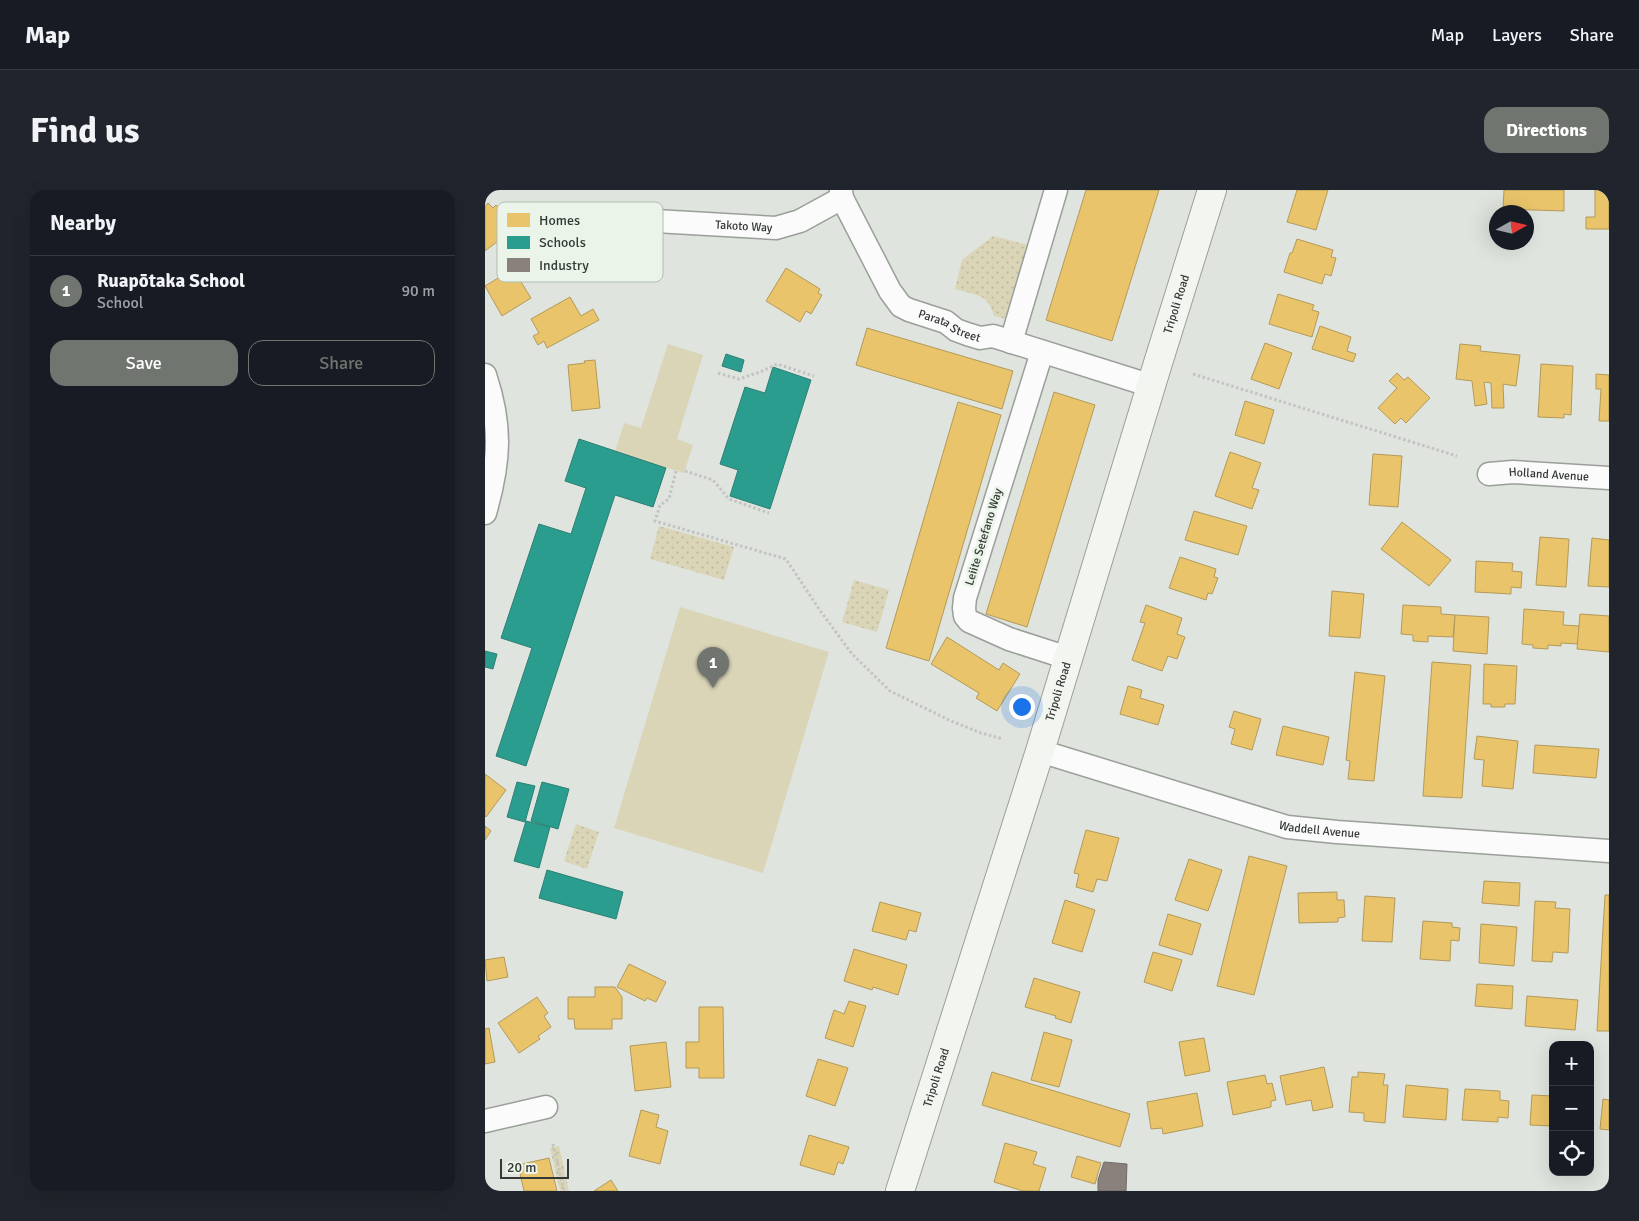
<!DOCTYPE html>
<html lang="en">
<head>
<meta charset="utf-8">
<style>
	body { margin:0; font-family:Signika,sans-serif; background:#20242c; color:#f1f3f6 }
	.controls { position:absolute; right:15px; bottom:15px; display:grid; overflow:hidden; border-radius:10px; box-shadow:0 5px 20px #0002 }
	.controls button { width:45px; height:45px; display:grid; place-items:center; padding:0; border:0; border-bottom:1px solid #363941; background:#171b24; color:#f1f3f6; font:25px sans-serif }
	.compass { position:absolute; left:1004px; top:15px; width:45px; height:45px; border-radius:50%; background:#171b24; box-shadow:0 5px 20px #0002; rotate:82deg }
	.scale { position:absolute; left:15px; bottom:12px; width:69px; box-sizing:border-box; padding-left:5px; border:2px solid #353935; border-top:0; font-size:14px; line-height:18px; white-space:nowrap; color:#353935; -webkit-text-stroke:4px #eaf4e9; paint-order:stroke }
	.you { position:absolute; left:536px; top:516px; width:18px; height:18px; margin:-12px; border:4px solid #fff; border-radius:50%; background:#1a73e8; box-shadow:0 0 0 8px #1a73e833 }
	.badge { display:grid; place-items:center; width:32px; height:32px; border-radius:50%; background:#707570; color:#fff; font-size:16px; font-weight:700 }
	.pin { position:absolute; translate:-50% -41px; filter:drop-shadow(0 1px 2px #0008) }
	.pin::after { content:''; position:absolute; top:26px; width:18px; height:15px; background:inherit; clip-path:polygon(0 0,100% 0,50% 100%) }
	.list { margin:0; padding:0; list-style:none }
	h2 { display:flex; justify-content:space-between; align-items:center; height:65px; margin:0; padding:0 20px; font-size:21px }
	h2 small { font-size:16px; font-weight:400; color:#9ea1a6 }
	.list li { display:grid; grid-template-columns:32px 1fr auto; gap:15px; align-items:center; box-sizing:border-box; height:70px; padding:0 20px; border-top:1px solid #363941 }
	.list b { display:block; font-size:19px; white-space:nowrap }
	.list p { margin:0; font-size:16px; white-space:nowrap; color:#9ea1a6 }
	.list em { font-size:16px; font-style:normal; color:#9ea1a6 }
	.actions { display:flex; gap:10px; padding:15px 20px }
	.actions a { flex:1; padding:11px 0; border:1px solid #707570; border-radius:15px; text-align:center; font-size:18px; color:#707570 }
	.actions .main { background:#707570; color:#fff }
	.icon { flex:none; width:28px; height:28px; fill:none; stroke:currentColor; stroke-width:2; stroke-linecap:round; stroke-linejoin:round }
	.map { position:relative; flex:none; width:1124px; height:1001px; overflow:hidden; border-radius:15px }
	header { display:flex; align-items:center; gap:30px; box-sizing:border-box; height:70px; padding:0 25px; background:#171b24; border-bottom:1px solid #363941 }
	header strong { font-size:24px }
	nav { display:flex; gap:28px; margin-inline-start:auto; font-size:18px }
	.intro { display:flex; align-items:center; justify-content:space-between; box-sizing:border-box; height:120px; padding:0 30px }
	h1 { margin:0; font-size:35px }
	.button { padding:12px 22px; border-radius:15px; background:#707570; color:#fff; font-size:18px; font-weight:700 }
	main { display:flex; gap:30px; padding:0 30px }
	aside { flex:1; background:#171b24; border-radius:15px; box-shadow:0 5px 20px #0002 }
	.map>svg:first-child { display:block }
	.green { fill:url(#green-dots) }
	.pitch { fill:#dbd5b8 }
	.homes { fill:#e9c46a; stroke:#b39a5a }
	.schools { fill:#2a9d8f; stroke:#2d7f74 }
	.industry { fill:#8a817c; stroke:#706b67 }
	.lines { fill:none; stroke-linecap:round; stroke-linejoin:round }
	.street-casing { stroke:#9b9f9a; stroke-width:25 }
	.secondary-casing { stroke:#9b9f9a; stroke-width:30 }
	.path { stroke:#c3c4c2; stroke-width:3; stroke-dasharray:2.5 2.5; stroke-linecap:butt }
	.street { stroke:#fafbfa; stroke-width:22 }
	.secondary { stroke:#f3f5f0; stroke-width:28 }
	.labels { text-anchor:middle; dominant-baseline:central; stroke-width:5; stroke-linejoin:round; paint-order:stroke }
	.street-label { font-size:12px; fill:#353935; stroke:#eaf4e9 }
	.key { fill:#eaf4e9; stroke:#b4bcb3; stroke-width:1 }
	.key-label { font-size:14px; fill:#353935 }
</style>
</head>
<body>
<header>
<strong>Map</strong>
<nav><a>Map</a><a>Layers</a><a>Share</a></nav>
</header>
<div class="intro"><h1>Find us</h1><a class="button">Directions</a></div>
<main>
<aside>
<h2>Nearby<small></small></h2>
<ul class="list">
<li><span class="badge">1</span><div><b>Ruapōtaka School</b><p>School</p></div><em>90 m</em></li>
</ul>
<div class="actions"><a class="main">Save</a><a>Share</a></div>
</aside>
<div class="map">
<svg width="1124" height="1001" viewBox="0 0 1124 1001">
	<defs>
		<pattern id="green-dots" width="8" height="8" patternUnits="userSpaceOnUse" patternTransform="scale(1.25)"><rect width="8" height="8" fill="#dbd5b8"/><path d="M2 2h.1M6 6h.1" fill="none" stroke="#bdb89f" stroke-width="1.8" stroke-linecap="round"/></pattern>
	</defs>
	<rect width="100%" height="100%" fill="#dfe4de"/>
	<g class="green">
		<path d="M508 46 544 55 521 129 509 126C504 104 490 105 470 99L477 70Z"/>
		<polygon points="174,336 249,357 239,390 165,369"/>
		<polygon points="369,390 404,400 392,442 357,432"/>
		<polygon points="91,634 114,642 102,679 79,671"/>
		<polygon points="74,956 84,1001 75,1001 65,958"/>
	</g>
	<g class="pitch">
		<polygon points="183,154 218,165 192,249 208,255 199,283 130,262 139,233 156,238"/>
		<polygon points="195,417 344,462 278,683 129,638"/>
	</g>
	<g class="homes">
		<polygon points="601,0 674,0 627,151 561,130"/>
		<polygon points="812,0 843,0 831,40 802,32"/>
		<polygon points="1019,0 1079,0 1079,21 1018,19"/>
		<polygon points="1110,0 1124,0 1124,39 1101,39 1101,27 1110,27"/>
		<polygon points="3,13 8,18 11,15 23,27 20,31 25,36 12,49 13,51 0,61 0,17"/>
		<polygon points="812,49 848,60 846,67 851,68 846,86 840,84 837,94 799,82 805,63 807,63"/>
		<polygon points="301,78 335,99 333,103 337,105 326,124 321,121 315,132 281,111"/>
		<polygon points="28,79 46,108 17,126 0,96"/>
		<polygon points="793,104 829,115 827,120 834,122 827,147 784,134"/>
		<polygon points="85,107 96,126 108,119 114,130 62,158 59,151 53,155 48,146 54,143 46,129"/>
		<polygon points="835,136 866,147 862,161 871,164 868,172 827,159"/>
		<polygon points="382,138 528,181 517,219 371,175"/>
		<polygon points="780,153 807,163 794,199 766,189"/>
		<polygon points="975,154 996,156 995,161 1035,165 1031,196 1018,194 1019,218 1007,218 1006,193 999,192 1002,214 990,216 987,191 971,189"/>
		<polygon points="110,170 115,218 87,221 83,175 100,173 99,171"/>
		<polygon points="1056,174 1088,176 1086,225 1079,224 1079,228 1053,227"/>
		<polygon points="912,183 919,190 923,187 945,208 921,233 916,228 910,234 893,218 912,198 904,191"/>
		<polygon points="1111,184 1124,185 1124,231 1114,231 1116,199 1111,199"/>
		<polygon points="569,202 610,215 542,437 501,424"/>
		<polygon points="760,211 789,220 779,254 750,245"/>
		<polygon points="473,212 516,225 444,471 401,458"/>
		<polygon points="745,262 776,273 767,298 774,300 767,319 730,306"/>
		<polygon points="888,264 917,266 913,317 884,315"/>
		<polygon points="709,321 762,336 753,365 700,350"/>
		<polygon points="917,332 966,370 944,396 896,359"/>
		<polygon points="1055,347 1084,349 1081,397 1051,395"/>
		<polygon points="1107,348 1124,350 1124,397 1103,396"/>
		<polygon points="695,367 731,379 729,387 733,388 727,404 723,403 721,410 684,398"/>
		<polygon points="991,371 1028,373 1027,381 1037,382 1036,398 1026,397 1026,404 990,402"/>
		<polygon points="847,401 879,404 875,448 844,446"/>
		<polygon points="661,415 697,428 692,444 700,447 692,469 683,466 677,481 647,470 660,433 655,432"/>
		<polygon points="918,415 956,417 956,424 970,425 968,447 943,446 943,452 928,451 928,445 916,444"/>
		<polygon points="1039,419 1079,422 1078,435 1094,436 1093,454 1076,453 1076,456 1063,455 1063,459 1048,458 1048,455 1037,454"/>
		<polygon points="1095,424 1124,426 1124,462 1092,459"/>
		<polygon points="970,425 1004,427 1002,464 968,461"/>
		<polygon points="462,447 514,480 518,473 535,484 512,521 491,508 494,503 446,474"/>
		<polygon points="947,472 986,475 977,608 938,606"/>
		<polygon points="999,474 1032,476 1030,514 1020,514 1020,517 1006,517 1006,514 998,514"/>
		<polygon points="870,482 900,486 889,591 863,589 865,571 861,570"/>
		<polygon points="643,496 657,500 655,508 679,515 673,535 635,524"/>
		<polygon points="749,521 776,529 767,560 746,554 750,539 744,537"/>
		<polygon points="798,536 844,547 838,575 791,565"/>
		<polygon points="992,546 1033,551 1028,599 997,596 999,570 989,569"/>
		<polygon points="1050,555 1114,559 1111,588 1048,583"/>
		<polygon points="0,584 21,600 1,627 0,626"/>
		<polygon points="0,636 6,641 0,650"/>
		<polygon points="601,640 634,648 622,691 612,689 608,702 591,697 594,684 589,683"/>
		<polygon points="764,666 802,676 769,805 732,796"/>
		<polygon points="704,669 737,680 723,721 690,710"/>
		<polygon points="999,691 1035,693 1034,716 997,713"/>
		<polygon points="852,702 852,710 859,710 860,727 853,728 853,732 814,733 813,703"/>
		<polygon points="1120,705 1124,705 1124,841 1112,841"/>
		<polygon points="880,706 910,708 907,752 877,751"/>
		<polygon points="580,710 610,720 597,762 567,753"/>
		<polygon points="1050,711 1071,712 1070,718 1085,719 1083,763 1068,762 1067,772 1047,771"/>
		<polygon points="395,712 436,723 431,742 424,740 421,750 387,741"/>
		<polygon points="683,724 716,734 707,765 674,755"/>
		<polygon points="938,731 967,733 967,737 975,738 974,751 966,750 965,771 935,769"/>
		<polygon points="996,734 1032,737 1029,776 994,773"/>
		<polygon points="369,759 422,775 413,805 388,797 387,800 359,791"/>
		<polygon points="668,762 697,770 687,801 659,792"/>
		<polygon points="19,767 23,787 2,791 0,770"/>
		<polygon points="144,774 181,792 171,812 162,808 160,811 132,797"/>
		<polygon points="549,788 595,802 586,833 570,828 571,826 540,817"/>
		<polygon points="992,794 1028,796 1027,819 990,816"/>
		<polygon points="110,797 130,797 137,807 137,829 127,829 127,839 90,839 89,829 83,829 83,807 110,807"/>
		<polygon points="1042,806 1093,810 1090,840 1040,836"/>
		<polygon points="52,807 63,823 59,826 66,837 53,846 55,849 34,863 13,833"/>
		<polygon points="364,811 381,816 368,857 340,848 349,820 359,824"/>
		<polygon points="214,817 238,817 239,888 214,888 214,878 201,878 201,852 214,852"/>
		<polygon points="4,838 10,872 0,874 0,839"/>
		<polygon points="559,842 587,850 574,897 546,890"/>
		<polygon points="719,848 725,881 700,886 694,852"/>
		<polygon points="181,852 186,897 150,901 145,856"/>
		<polygon points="333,869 363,878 350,916 321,906"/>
		<polygon points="839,877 848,917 828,921 826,910 801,915 795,886"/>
		<polygon points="507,882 645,924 635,957 497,915"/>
		<polygon points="873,882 900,884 898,895 903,895 900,933 879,931 879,923 864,922 867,887 873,887"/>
		<polygon points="780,885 782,894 787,893 791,910 786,911 786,917 748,925 742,892"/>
		<polygon points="921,895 963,899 961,930 918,927"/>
		<polygon points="980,899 1015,901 1015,910 1024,911 1023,928 1013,927 1013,932 977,930"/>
		<polygon points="712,903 718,936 678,944 677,938 666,939 662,912"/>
		<polygon points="1047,905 1068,906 1068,936 1045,935"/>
		<polygon points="1118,909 1124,910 1124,940 1115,939"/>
		<polygon points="156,920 174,925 171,937 183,941 175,974 144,966"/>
		<polygon points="324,945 364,957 358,974 353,972 349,985 315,975"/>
		<polygon points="520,953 552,962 548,974 561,978 554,1001 538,1001 509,992"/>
		<polygon points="592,966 616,973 610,994 586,987"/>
		<polygon points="64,968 72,1001 39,1001 33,975"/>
		<polygon points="126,990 133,1001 109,1001"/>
	</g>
	<g class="schools">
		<polygon points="241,164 259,170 256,182 237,176"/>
		<polygon points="288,177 326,190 285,319 245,306 253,280 235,274 260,197 280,203"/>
		<polygon points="94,249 181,278 168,317 130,305 41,576 11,566 47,458 16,448 54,334 86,344 101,298 80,291"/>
		<polygon points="0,461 12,464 8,479 0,477"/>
		<polygon points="32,592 50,596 40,632 22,627"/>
		<polygon points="57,592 84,599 73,639 46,631"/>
		<polygon points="41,631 65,637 54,678 29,671"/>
		<polygon points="62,680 138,702 131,729 54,708"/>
	</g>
	<polygon class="industry" points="619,972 642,974 641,1001 613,1001 613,990"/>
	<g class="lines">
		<defs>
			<g id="street">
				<path id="s1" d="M356 0 357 8 405 101 416 116 424 120 461 132 471 140 482 144 495 148 508 146 667 196"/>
				<path id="s2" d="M153 30 291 38 315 31 357 8"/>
				<polyline points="526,152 571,0"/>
				<polyline points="557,162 480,408 479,418 480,426 484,431 524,449 583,468"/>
				<path d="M0 185C17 236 15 271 0 323"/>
				<path id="s3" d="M1004 284 1028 282 1124 288"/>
				<path id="s4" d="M555 561 802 637 852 642 1124 661"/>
				<polyline points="0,931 61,917"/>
			</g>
			<g id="secondary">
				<path id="s5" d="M415 1001 555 561 673 173 727 0"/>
			</g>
		</defs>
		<use href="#street" class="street-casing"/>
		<use href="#secondary" class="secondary-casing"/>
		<g class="path">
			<polyline points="233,183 254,189 275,182 292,174 329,186"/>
			<polyline points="708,184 972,266"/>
			<polyline points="191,281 184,309 175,315 170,331 301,369 334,419 367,464 405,501 466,531 496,543 518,549"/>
			<polyline points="200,281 228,290 244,309 284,323"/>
			<polyline points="68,954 79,1001"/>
		</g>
		<use href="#street" class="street"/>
		<use href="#secondary" class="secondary"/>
	</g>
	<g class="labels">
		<g class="street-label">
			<text stroke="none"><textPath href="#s2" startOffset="106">Takoto Way</textPath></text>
			<text stroke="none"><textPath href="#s5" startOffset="929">Tripoli Road</textPath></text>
			<text stroke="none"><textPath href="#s1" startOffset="184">Parata Street</textPath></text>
			<text stroke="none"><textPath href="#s3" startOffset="60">Holland Avenue</textPath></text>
			<text transform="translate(499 347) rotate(-73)">Leiite Setefano Way</text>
			<text stroke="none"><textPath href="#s5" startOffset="524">Tripoli Road</textPath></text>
			<text stroke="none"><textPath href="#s4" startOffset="291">Waddell Avenue</textPath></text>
			<text stroke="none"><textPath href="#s5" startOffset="119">Tripoli Road</textPath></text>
		</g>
	</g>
	<rect x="12" y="12" width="166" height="80" rx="8" class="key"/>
	<rect x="22" y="23" width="23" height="14" fill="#e9c46a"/>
	<rect x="22" y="46" width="23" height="13" fill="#2a9d8f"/>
	<rect x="22" y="68" width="23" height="14" fill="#8a817c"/>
	<g class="key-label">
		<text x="54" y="35">Homes</text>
		<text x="54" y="57">Schools</text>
		<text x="54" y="80">Industry</text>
	</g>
</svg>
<div class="controls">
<button>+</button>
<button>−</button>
<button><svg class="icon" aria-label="locate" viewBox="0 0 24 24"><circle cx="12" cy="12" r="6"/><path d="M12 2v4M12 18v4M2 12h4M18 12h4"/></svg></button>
</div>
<svg class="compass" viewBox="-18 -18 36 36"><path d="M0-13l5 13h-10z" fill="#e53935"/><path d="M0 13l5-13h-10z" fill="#9ea1a6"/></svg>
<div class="scale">20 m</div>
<div class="you"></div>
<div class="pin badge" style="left:228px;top:498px">1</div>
</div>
</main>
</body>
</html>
